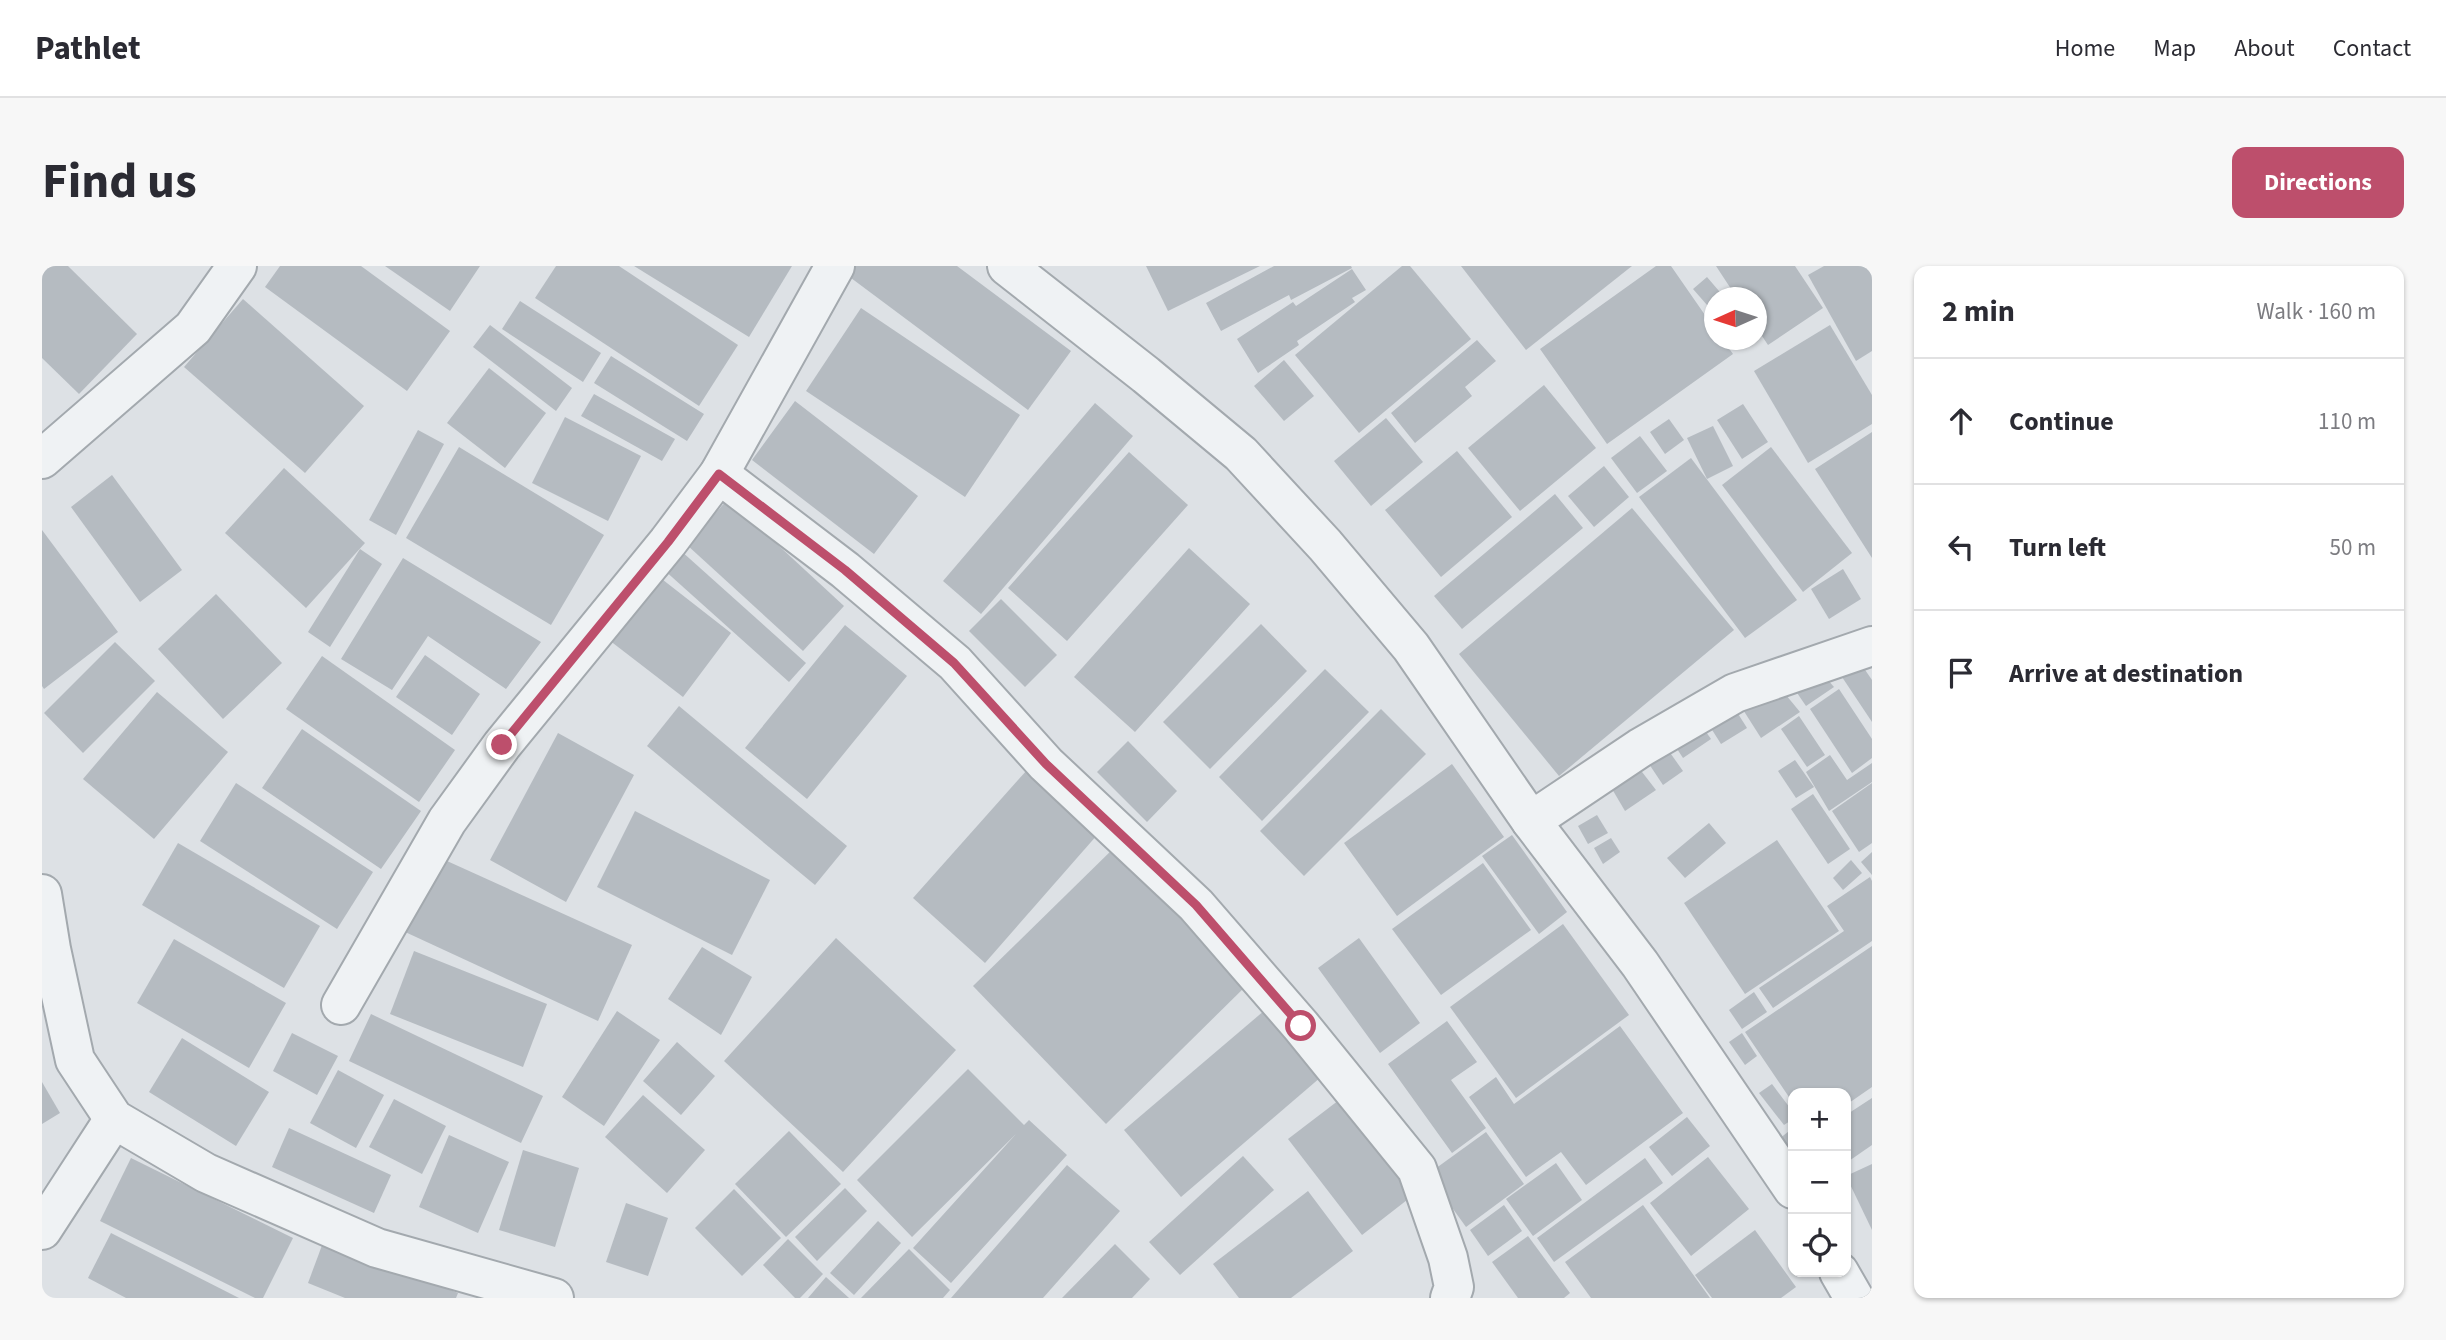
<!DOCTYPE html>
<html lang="en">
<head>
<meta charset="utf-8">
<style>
	body { margin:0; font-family:"Source Sans 3",sans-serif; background:#f7f7f7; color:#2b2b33 }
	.controls { position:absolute; right:21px; bottom:21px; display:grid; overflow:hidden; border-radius:14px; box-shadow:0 2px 5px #0004 }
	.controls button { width:63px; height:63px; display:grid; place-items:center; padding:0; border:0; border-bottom:2px solid #e1e1e2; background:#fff; color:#2b2b33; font:35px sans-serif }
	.compass { position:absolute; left:1662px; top:21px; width:63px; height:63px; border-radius:50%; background:#fff; box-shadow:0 2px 5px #0004; rotate:267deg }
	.stop { position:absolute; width:21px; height:21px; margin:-16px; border:5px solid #bd4f6c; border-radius:50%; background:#fff }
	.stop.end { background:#bd4f6c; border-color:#fff; box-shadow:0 2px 7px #0008 }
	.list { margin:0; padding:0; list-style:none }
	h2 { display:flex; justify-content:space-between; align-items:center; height:91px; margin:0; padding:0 28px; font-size:30px }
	h2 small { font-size:23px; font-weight:400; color:#7c7c81 }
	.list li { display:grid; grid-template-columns:46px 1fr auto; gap:21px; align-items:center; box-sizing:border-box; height:126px; padding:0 28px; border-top:2px solid #e1e1e2 }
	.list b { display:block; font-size:26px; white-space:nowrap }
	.list em { font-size:23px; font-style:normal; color:#7c7c81 }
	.icon { flex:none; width:38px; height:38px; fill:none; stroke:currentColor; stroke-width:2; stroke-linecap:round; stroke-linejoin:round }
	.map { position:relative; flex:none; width:1830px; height:1032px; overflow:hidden; border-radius:14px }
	header { display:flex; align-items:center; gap:42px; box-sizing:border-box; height:98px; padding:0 35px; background:#fff; border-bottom:2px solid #e1e1e2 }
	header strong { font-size:33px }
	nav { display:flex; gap:38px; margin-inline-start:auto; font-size:24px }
	.intro { display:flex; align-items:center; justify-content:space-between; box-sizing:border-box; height:168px; padding:0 42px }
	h1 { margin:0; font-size:49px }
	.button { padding:18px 32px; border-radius:14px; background:#bd4f6c; color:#fff; font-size:24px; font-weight:700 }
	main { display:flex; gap:42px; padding:0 42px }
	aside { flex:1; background:#fff; border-radius:14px; box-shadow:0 2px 5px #0004 }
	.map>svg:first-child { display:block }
	.building { fill:#b5bbc1 }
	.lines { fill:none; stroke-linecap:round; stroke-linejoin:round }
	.street-casing { stroke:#a3a9ae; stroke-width:42 }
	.street { stroke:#eff2f4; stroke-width:38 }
	.route { stroke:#bd4f6c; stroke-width:9 }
</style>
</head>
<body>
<header>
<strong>Pathlet</strong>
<nav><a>Home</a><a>Map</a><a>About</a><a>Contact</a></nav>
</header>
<div class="intro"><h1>Find us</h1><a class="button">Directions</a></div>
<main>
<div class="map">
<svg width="1830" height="1032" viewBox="0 0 1830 1032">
	<rect width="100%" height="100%" fill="#dde1e5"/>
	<g class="building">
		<polygon points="0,0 26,0 95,68 37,128 0,92"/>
		<polygon points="238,0 319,0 408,65 365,125 223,21"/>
		<polygon points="343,0 438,0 408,45"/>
		<polygon points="514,0 577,0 696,79 657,140 493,32"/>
		<polygon points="592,0 750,0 707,71"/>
		<polygon points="812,0 915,0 1029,85 986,144 805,9"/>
		<polygon points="1104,0 1218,0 1126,45"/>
		<polygon points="1232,0 1309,0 1310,2 1249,34 1247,29 1179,65 1164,37"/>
		<polygon points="1360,0 1368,0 1429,73 1317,167 1253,89"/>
		<polygon points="1419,0 1590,0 1484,84"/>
		<polygon points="1614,0 1629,0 1672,62 1672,74 1681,74 1691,88 1565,178 1498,83"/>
		<polygon points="1674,0 1753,0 1781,42 1726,79 1714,61 1714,32 1695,32"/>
		<polygon points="1782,0 1830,0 1830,85 1814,95 1766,9"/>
		<polygon points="1310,3 1324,24 1310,32 1313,36 1255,75 1257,79 1216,107 1195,73 1251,36 1254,40"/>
		<polygon points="1665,11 1683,32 1672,32 1672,47 1651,23"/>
		<polygon points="201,33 322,140 263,207 142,101"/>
		<polygon points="478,35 559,87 541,116 460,63"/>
		<polygon points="819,42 978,149 923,231 764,125"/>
		<polygon points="448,59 530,122 514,145 431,81"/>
		<polygon points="1788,59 1830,129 1830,158 1766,197 1712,105"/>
		<polygon points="1435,74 1454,95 1423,121 1430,130 1373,177 1349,147"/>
		<polygon points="569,90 662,148 645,175 552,117"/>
		<polygon points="1242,94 1272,130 1242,155 1212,120"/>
		<polygon points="447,102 504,147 463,202 405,157"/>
		<polygon points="1502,119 1554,182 1478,245 1426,182"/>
		<polygon points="552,128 633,173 620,195 539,150"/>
		<polygon points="753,135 876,230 832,288 710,194"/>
		<polygon points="1053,137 1091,170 939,348 901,315"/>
		<polygon points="1701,138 1726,176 1700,193 1675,154"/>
		<polygon points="523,151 599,190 566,255 490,217"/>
		<polygon points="1344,152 1381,196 1329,240 1292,195"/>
		<polygon points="1627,153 1642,174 1623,188 1608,166"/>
		<polygon points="1671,160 1691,200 1665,213 1645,172"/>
		<polygon points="376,164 402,178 354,269 327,254"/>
		<polygon points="1830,166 1830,292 1773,203"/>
		<polygon points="1598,170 1625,205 1595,227 1569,192"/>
		<polygon points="417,181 562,269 509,359 364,272"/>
		<polygon points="1729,181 1810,287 1761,326 1680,219"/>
		<polygon points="1415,185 1470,251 1399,311 1343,244"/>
		<polygon points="1087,186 1146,239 1025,375 966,322"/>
		<polygon points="1649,192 1755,334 1703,372 1597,231"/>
		<polygon points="1562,200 1587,231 1552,261 1526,230"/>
		<polygon points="242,202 323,277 264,342 183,267"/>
		<polygon points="70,209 140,304 98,336 29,241"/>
		<polygon points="1513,228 1541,262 1420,363 1392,330"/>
		<polygon points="686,233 802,340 761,385 645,279"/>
		<polygon points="1590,242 1692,364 1517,510 1417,388"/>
		<polygon points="0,264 76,366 2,423 0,420"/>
		<polygon points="1147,282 1208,338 1093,466 1032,411"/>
		<polygon points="318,283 340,298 288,381 266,366"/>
		<polygon points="638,284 764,397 747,416 621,303"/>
		<polygon points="361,292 499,376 464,423 386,370 350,424 299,393"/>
		<polygon points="1801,303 1819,333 1787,353 1769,323"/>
		<polygon points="616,310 689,367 641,431 567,374"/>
		<polygon points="174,328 240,397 181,453 116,383"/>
		<polygon points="959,333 1015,389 983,421 927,365"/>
		<polygon points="1219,358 1265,405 1168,503 1121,456"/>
		<polygon points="803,359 865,410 765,533 703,482"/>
		<polygon points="73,376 113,415 41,487 2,447"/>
		<polygon points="383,389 438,428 410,469 354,431"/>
		<polygon points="280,390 413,484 377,536 244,443"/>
		<polygon points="1819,398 1830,414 1830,456 1800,411"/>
		<polygon points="1283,403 1327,446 1220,555 1177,511"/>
		<polygon points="1778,405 1792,421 1764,440 1751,421"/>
		<polygon points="1735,418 1758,446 1719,472 1698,439"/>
		<polygon points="1797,423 1830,473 1830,492 1810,507 1768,443"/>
		<polygon points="115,426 186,486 112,573 41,513"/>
		<polygon points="1688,435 1705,462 1679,478 1662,451"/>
		<polygon points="637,440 805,580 773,619 605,480"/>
		<polygon points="1339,443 1384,488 1262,610 1218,565"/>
		<polygon points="1757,450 1783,489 1765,501 1739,463"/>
		<polygon points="1655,453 1669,473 1641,492 1626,469"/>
		<polygon points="260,463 379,545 339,603 220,522"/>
		<polygon points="516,467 592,509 524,636 448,594"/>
		<polygon points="1619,474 1641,505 1621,519 1599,486"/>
		<polygon points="1086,475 1135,525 1105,556 1055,506"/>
		<polygon points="1788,489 1805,514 1830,497 1830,516 1787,545 1764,506"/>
		<polygon points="1590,493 1614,524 1583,545 1563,511"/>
		<polygon points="1753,494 1772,521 1754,532 1736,505"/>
		<polygon points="1410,498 1462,571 1355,650 1302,577"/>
		<polygon points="985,504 1056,568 943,697 871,632"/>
		<polygon points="194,517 331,606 295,663 158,575"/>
		<polygon points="1830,517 1830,577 1817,586 1790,545"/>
		<polygon points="1771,528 1808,583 1786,598 1749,543"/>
		<polygon points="593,545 728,614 690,689 555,621"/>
		<polygon points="1555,549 1566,567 1546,578 1536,560"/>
		<polygon points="1667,557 1684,577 1643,612 1625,592"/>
		<polygon points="1470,569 1525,646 1497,668 1440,590"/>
		<polygon points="1569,572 1578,586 1561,598 1552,582"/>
		<polygon points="1735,574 1797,665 1703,728 1642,637"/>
		<polygon points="136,577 278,660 242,722 100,639"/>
		<polygon points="1076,578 1209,715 1064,858 931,720"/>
		<polygon points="1830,586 1830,609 1819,596"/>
		<polygon points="394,590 590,679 556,755 361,665"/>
		<polygon points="1809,594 1820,607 1801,624 1791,612"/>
		<polygon points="1441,597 1489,664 1399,729 1350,663"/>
		<polygon points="1828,611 1830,615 1830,675 1731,742 1717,722 1802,665 1785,640"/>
		<polygon points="1521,658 1587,749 1474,832 1408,741"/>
		<polygon points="794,672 914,784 801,906 682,795"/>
		<polygon points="1317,672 1378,757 1338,787 1276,702"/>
		<polygon points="132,673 244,737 207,802 95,737"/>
		<polygon points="1830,680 1830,821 1804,839 1804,827 1751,827 1751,837 1703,766"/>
		<polygon points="660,681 710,711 679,769 626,733"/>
		<polygon points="372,685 505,738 481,801 348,748"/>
		<polygon points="1712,726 1725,746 1700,763 1687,744"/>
		<polygon points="1223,744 1279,811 1139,931 1082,864"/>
		<polygon points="575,745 618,774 562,860 520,831"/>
		<polygon points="329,748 501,830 479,877 307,795"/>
		<polygon points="1405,755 1435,796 1409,814 1444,862 1410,887 1346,798"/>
		<polygon points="1578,760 1641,847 1544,919 1519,886 1484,911 1427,831 1454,811 1472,838"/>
		<polygon points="250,767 296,790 275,829 231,805"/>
		<polygon points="1700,767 1715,790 1703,799 1687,776"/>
		<polygon points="140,772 227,826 194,880 107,826"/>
		<polygon points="635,776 673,810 639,849 601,815"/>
		<polygon points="926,803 982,859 987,854 1025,889 909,1017 871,982 974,868 870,971 815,914"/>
		<polygon points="296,804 342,829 314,882 268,857"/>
		<polygon points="0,816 18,847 0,858"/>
		<polygon points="1730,818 1751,846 1751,853 1742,859 1717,827"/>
		<polygon points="601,829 663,884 625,927 563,871"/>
		<polygon points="1301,831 1374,927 1320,969 1246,873"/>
		<polygon points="1830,832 1830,879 1804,897 1804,849"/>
		<polygon points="352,833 404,860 380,908 327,881"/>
		<polygon points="1645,851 1668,880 1630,910 1607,881"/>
		<polygon points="247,862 349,909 332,947 230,901"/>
		<polygon points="1751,862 1751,900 1733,876"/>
		<polygon points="747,865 799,918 744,971 693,918"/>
		<polygon points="1444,866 1482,918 1424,961 1386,908"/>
		<polygon points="407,869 467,896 436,967 377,941"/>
		<polygon points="481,884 537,902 513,981 457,964"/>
		<polygon points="1201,890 1232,924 1138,1009 1107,976"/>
		<polygon points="1666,891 1707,943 1649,990 1608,937"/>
		<polygon points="89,892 251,972 221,1032 213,1032 58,955"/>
		<polygon points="1603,892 1621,917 1512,996 1495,972"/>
		<polygon points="1514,897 1540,934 1491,970 1464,933"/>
		<polygon points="1830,898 1830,964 1804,910"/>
		<polygon points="1025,899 1078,945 1001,1032 909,1032"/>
		<polygon points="803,922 825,945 775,995 753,971"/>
		<polygon points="692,923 739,972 700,1010 653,962"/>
		<polygon points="1266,925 1311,985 1249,1032 1197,1032 1171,998"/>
		<polygon points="584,937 626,952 606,1010 564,996"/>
		<polygon points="1462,939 1480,965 1446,990 1428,964"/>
		<polygon points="1601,939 1668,1032 1549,1032 1523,996"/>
		<polygon points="836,955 859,977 812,1029 788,1007"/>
		<polygon points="1713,964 1754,1021 1739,1032 1670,1032 1653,1009"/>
		<polygon points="69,967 197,1032 84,1032 46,1012"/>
		<polygon points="1486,970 1528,1027 1522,1032 1476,1032 1450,996"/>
		<polygon points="746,973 781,1008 758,1032 753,1032 721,999"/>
		<polygon points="282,974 416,1027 414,1032 303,1032 266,1017"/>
		<polygon points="1073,978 1108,1013 1090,1032 1020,1032"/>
		<polygon points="867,983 908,1024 901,1032 819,1032"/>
		<polygon points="784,1011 807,1032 766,1032"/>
	</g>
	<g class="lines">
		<defs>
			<g id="street">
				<polyline points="965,0 1104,109 1199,188 1283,279 1369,381 1489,555 1598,698 1751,923"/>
				<polyline points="0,193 151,62 195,0"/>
				<polyline points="677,208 803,304 913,397 1004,498 1154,639 1259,760 1375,903 1406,992 1412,1021 1408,1032"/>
				<polyline points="1489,555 1598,482 1693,427 1830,380"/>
				<polyline points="0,628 9,683 33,794 72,853 164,907 335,982 512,1032"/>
				<polyline points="299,739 405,555 460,479 626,276 677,208 793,0"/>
				<polyline points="0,964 72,853"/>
				<polyline points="1797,1006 1812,1032"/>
			</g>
		</defs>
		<use href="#street" class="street-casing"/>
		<use href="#street" class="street"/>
	</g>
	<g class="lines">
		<polyline class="route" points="460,479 626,276 677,208 803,304 912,397 1004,498 1154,639 1259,760"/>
	</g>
</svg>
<div class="controls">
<button>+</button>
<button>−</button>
<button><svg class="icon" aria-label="locate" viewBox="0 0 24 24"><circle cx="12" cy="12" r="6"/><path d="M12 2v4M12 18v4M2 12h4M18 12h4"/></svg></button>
</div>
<svg class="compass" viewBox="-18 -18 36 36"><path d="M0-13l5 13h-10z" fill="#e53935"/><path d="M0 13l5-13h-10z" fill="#7c7c81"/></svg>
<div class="stop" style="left:1259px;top:760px"></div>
<div class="stop end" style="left:460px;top:479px"></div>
</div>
<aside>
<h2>2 min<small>Walk · 160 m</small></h2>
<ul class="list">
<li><svg class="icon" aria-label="ahead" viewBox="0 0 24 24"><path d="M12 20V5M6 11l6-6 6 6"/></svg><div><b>Continue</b></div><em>110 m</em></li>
<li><svg class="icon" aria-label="left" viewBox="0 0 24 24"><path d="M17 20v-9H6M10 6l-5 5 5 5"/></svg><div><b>Turn left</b></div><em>50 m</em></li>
<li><svg class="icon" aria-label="arrive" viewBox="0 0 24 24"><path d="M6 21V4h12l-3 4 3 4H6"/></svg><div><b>Arrive at destination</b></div></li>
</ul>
</aside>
</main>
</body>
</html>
